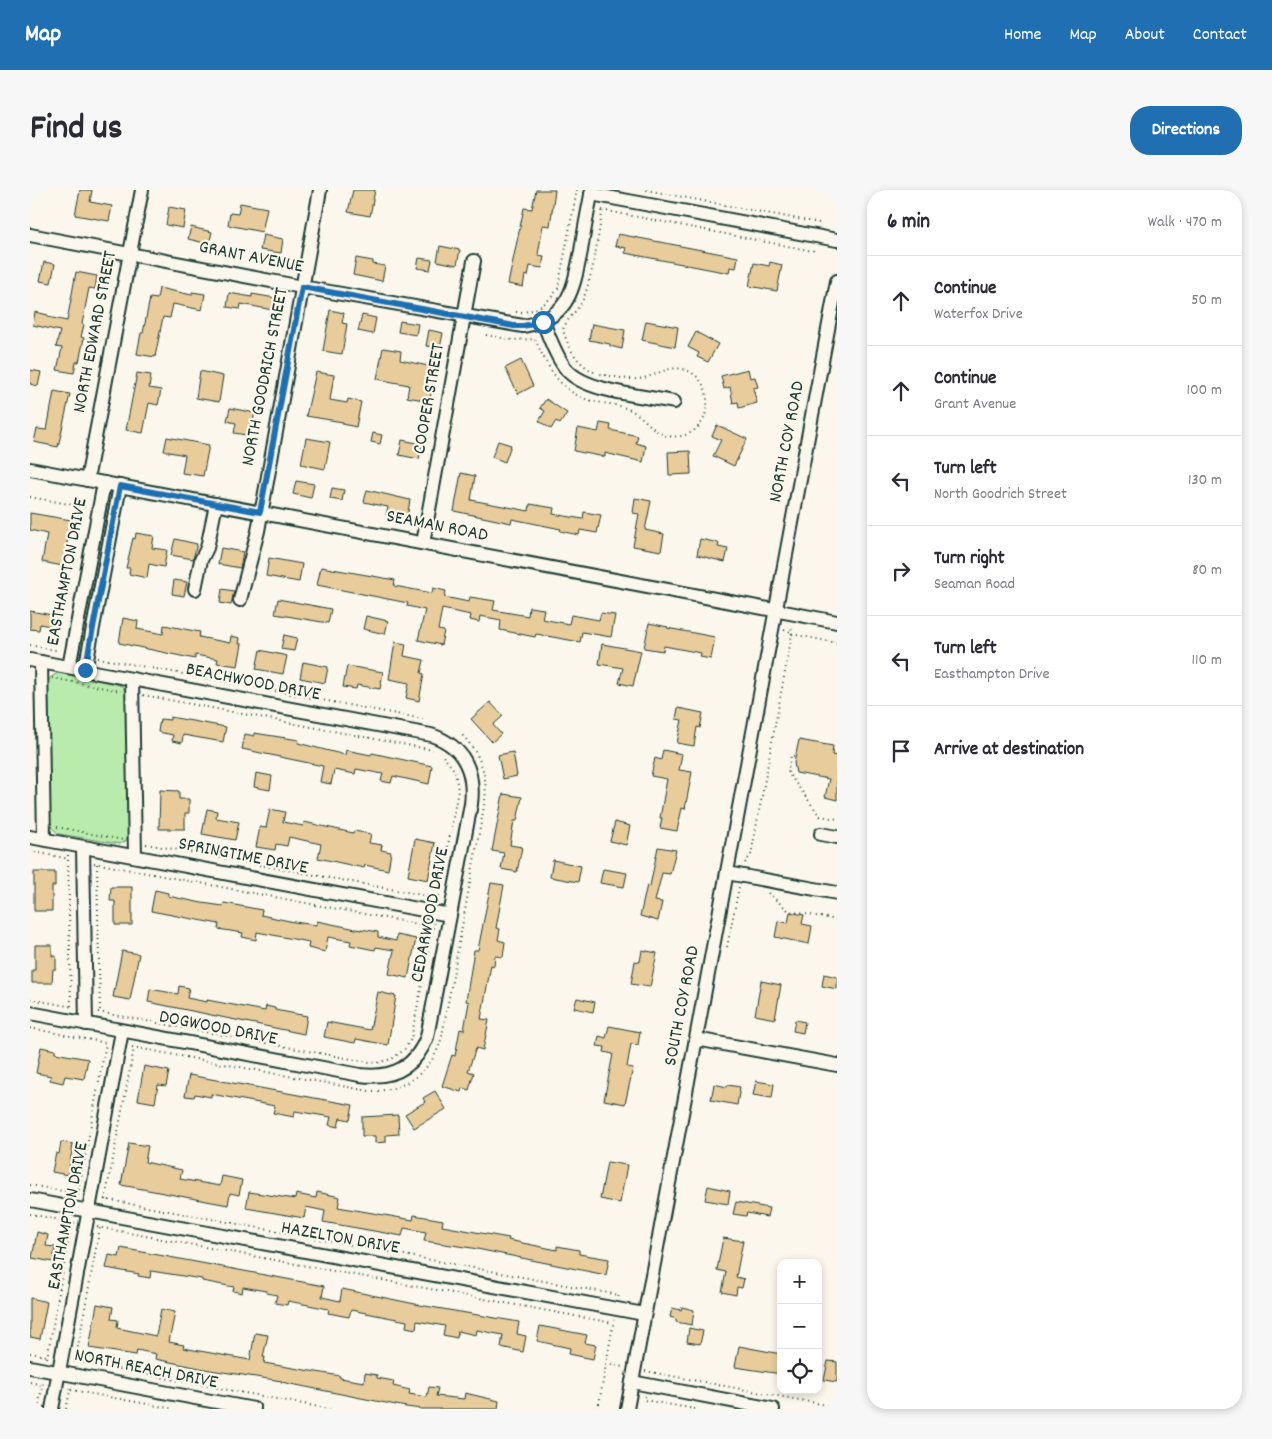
<!DOCTYPE html>
<html lang="en">
<head>
<meta charset="utf-8">
<style>
	body { margin:0; font-family:Dekko,sans-serif; background:#f7f7f7; color:#2b2b33 }
	.controls { position:absolute; right:15px; bottom:15px; display:grid; overflow:hidden; border-radius:10px; box-shadow:0 2px 8px #0003 }
	.controls button { width:45px; height:45px; display:grid; place-items:center; padding:0; border:0; border-bottom:1px solid #e1e1e2; background:#fff; color:#2b2b33; font:25px sans-serif }
	.stop { position:absolute; width:15px; height:15px; margin:-11px; border:4px solid #1f6fb2; border-radius:50%; background:#fff }
	.stop.end { background:#1f6fb2; border-color:#fff; box-shadow:0 1px 5px #0008 }
	.list { margin:0; padding:0; list-style:none }
	h2 { display:flex; justify-content:space-between; align-items:center; height:65px; margin:0; padding:0 20px; font-size:21px }
	h2 small { font-size:16px; font-weight:400; color:#7c7c81 }
	.list li { display:grid; grid-template-columns:32px 1fr auto; gap:15px; align-items:center; box-sizing:border-box; height:90px; padding:0 20px; border-top:1px solid #e1e1e2 }
	.list b { display:block; font-size:19px; white-space:nowrap }
	.list p { margin:0; font-size:16px; white-space:nowrap; color:#7c7c81 }
	.list em { font-size:16px; font-style:normal; color:#7c7c81 }
	.icon { flex:none; width:28px; height:28px; fill:none; stroke:currentColor; stroke-width:2; stroke-linecap:round; stroke-linejoin:round }
	.map { position:relative; flex:none; width:807px; height:1219px; overflow:hidden; border-radius:20px }
	header { display:flex; align-items:center; gap:30px; box-sizing:border-box; height:70px; padding:0 25px; background:#1f6fb2; color:#fff }
	header strong { font-size:24px }
	nav { display:flex; gap:28px; margin-inline-start:auto; font-size:18px }
	.intro { display:flex; align-items:center; justify-content:space-between; box-sizing:border-box; height:120px; padding:0 30px }
	h1 { margin:0; font-size:35px }
	.button { padding:12px 22px; border-radius:20px; background:#1f6fb2; color:#fff; font-size:18px; font-weight:700 }
	main { display:flex; gap:30px; padding:0 30px }
	aside { flex:1; background:#fff; border-radius:20px; box-shadow:0 2px 8px #0003 }
	.map>svg:first-child { display:block }
	.green { fill:#b9ecac; stroke:#6c9470 }
	.building { fill:#e8cc9c; stroke:#1f3d34 }
	.lines { fill:none; stroke-linecap:round; stroke-linejoin:round }
	.minor-casing { stroke:#1f3d34; stroke-width:16 }
	.path { stroke:#1f3d34; stroke-width:2; stroke-dasharray:1 4; stroke-linecap:butt }
	.minor { stroke:#fbf7ec; stroke-width:12 }
	.route { stroke:#1f6fb2; stroke-width:6 }
	.labels { text-anchor:middle; dominant-baseline:central; stroke-width:4.5; stroke-linejoin:round; paint-order:stroke }
	.street-label { font-size:19px; fill:#1f3d34; stroke:#fbf7ec }
</style>
</head>
<body>
<header>
<strong>Map</strong>
<nav><a>Home</a><a>Map</a><a>About</a><a>Contact</a></nav>
</header>
<div class="intro"><h1>Find us</h1><a class="button">Directions</a></div>
<main>
<div class="map">
<svg width="807" height="1219" viewBox="0 0 807 1219">
	<rect width="100%" height="100%" fill="#fbf7ec"/>
	<filter id="ink" filterUnits="userSpaceOnUse"><feTurbulence type="fractalNoise" baseFrequency=".02" numOctaves="2"/><feDisplacementMap in="SourceGraphic" scale="10" xChannelSelector="R" yChannelSelector="G"/><feConvolveMatrix kernelMatrix="1 2 1 2 8 2 1 2 1" color-interpolation-filters="sRGB"/></filter>
	<g filter="url(#ink)">
		<polygon class="green" points="28,483 86,494 92,496 96,502 99,641 96,651 90,654 29,644 24,640 20,635 17,492 21,487"/>
		<g class="building">
			<polygon points="50,0 62,0 60,12 82,16 79,31 45,25"/>
			<polygon points="323,0 345,0 340,26 318,22"/>
			<polygon points="506,0 525,0 520,36 513,35 508,65 514,66 512,78 500,76 498,86 495,85 493,97 478,94 494,18 502,19"/>
			<polygon points="210,13 237,18 232,42 198,35 200,23 208,24"/>
			<polygon points="139,17 156,20 153,38 136,35"/>
			<polygon points="161,37 182,42 179,54 158,49"/>
			<polygon points="588,44 708,67 706,78 700,77 699,83 595,63 596,58 585,56"/>
			<polygon points="233,45 253,49 251,63 230,60"/>
			<polygon points="410,56 430,60 427,75 407,71"/>
			<polygon points="326,68 343,71 343,74 355,76 352,91 323,85"/>
			<polygon points="389,68 402,70 400,80 387,78"/>
			<polygon points="14,72 25,74 21,93 10,91"/>
			<polygon points="740,72 752,75 747,101 719,96 724,73 739,76"/>
			<polygon points="46,82 67,86 65,99 59,98 52,134 54,135 51,147 54,148 49,172 46,172 44,183 27,180 32,158 26,157 30,141 3,135 5,122 18,125 18,127 37,131"/>
			<polygon points="129,98 162,105 162,102 175,104 172,120 143,114 140,128 133,127 125,167 107,164 111,143 113,143 120,108 127,109"/>
			<polygon points="199,103 222,107 222,104 245,108 243,120 211,114 210,119 197,117"/>
			<polygon points="300,120 314,123 312,133 317,134 312,164 293,161"/>
			<polygon points="332,125 346,128 343,144 328,141"/>
			<polygon points="370,131 388,134 386,145 368,142"/>
			<polygon points="616,131 648,137 645,157 612,150"/>
			<polygon points="562,134 595,140 592,159 580,156 580,154 559,150"/>
			<polygon points="399,140 413,143 410,158 396,156"/>
			<polygon points="666,142 688,154 678,172 667,167 669,163 658,157"/>
			<polygon points="353,158 371,161 370,170 408,178 399,211 377,207 379,195 347,189"/>
			<polygon points="491,170 503,196 488,204 475,178"/>
			<polygon points="718,179 720,188 725,187 728,197 723,198 727,213 709,218 708,212 703,213 700,197 694,199 691,186"/>
			<polygon points="0,180 11,182 8,196 0,194"/>
			<polygon points="170,181 193,186 189,212 166,208"/>
			<polygon points="286,182 304,185 300,210 317,213 318,209 331,212 326,237 313,234 313,232 276,226"/>
			<polygon points="107,183 121,185 119,198 131,200 128,215 119,213 113,243 96,240"/>
			<polygon points="24,201 40,204 28,257 4,252 7,239 17,240"/>
			<polygon points="516,209 537,223 530,234 526,231 521,239 509,231 515,221 510,218"/>
			<polygon points="200,218 225,223 222,235 219,234 216,245 204,243 206,233 197,231"/>
			<polygon points="570,233 581,235 580,240 608,246 606,253 616,256 613,272 575,263 575,267 544,261 548,238 568,242"/>
			<polygon points="687,235 717,249 704,276 683,266 691,250 682,246"/>
			<polygon points="343,243 352,245 350,254 341,252"/>
			<polygon points="137,247 179,255 173,286 152,283 155,265 134,261"/>
			<polygon points="276,248 300,252 295,279 271,274"/>
			<polygon points="372,250 392,254 389,269 369,265"/>
			<polygon points="468,251 481,255 475,272 462,267"/>
			<polygon points="660,261 661,284 639,285 638,262"/>
			<polygon points="431,283 445,286 441,310 499,321 500,314 524,318 523,324 553,329 554,322 571,325 567,343 550,340 549,345 530,341 531,339 482,329 481,333 424,321"/>
			<polygon points="266,291 284,294 281,308 263,304"/>
			<polygon points="302,298 314,300 312,311 300,309"/>
			<polygon points="337,300 380,310 376,333 365,331 366,327 356,325 358,317 334,312"/>
			<polygon points="605,308 621,311 615,340 634,344 631,361 603,356 609,324 603,323"/>
			<polygon points="0,323 41,330 33,376 12,372 17,344 0,340"/>
			<polygon points="106,343 124,346 122,358 137,360 134,377 119,374 117,388 99,384 100,378 96,378 103,348 105,349"/>
			<polygon points="145,349 167,354 163,369 141,365"/>
			<polygon points="670,349 689,353 688,357 698,359 695,372 667,365"/>
			<polygon points="191,358 213,362 210,378 188,374"/>
			<polygon points="239,368 272,374 269,392 236,386"/>
			<polygon points="291,377 365,390 364,396 402,403 403,398 416,401 414,407 439,412 440,407 465,411 463,420 498,426 499,417 514,419 512,429 539,434 541,425 569,430 571,423 585,425 581,447 552,442 550,452 506,444 505,447 470,440 471,430 450,426 449,432 440,430 441,425 412,419 408,440 414,441 411,455 388,450 395,420 377,416 378,413 287,395"/>
			<polygon points="144,390 157,392 154,406 142,404"/>
			<polygon points="192,399 204,401 201,415 190,413"/>
			<polygon points="248,409 301,419 298,433 245,424"/>
			<polygon points="0,421 22,425 20,436 10,434 9,440 0,439"/>
			<polygon points="336,426 358,431 355,444 333,439"/>
			<polygon points="93,428 108,431 107,439 133,444 134,435 170,442 169,447 200,453 201,446 210,448 209,454 212,454 208,476 187,473 188,469 165,465 165,469 89,453"/>
			<polygon points="619,433 638,437 637,438 685,447 681,469 670,467 671,463 634,456 633,461 614,458"/>
			<polygon points="254,445 267,448 264,461 251,459"/>
			<polygon points="365,452 376,454 374,466 394,470 391,483 394,484 389,511 376,508 379,493 359,489"/>
			<polygon points="572,454 611,461 603,496 589,493 593,478 569,474"/>
			<polygon points="230,460 257,466 253,484 226,479"/>
			<polygon points="273,472 298,477 295,493 270,488"/>
			<polygon points="317,476 353,482 350,499 327,495 326,499 313,497"/>
			<polygon points="460,512 473,526 463,535 471,544 462,552 441,529"/>
			<polygon points="648,518 673,523 670,538 667,537 664,556 647,553 652,530 646,529"/>
			<polygon points="140,527 196,537 193,552 153,545 152,553 142,551 143,545 128,542 130,529 140,530"/>
			<polygon points="224,543 269,550 268,553 315,565 316,560 341,565 342,563 402,576 399,594 363,586 361,593 351,591 353,584 326,579 325,584 304,580 301,594 290,592 293,576 212,559 215,544 224,546"/>
			<polygon points="769,550 803,556 802,565 807,566 807,610 795,607 799,589 766,583 764,573"/>
			<polygon points="633,560 652,564 649,580 662,582 655,619 652,618 647,641 630,638 632,628 630,628 637,589 621,586 625,568 631,570"/>
			<polygon points="483,562 487,586 473,589 468,565"/>
			<polygon points="226,583 242,586 240,600 224,597"/>
			<polygon points="130,600 149,601 149,609 159,609 159,623 155,623 155,639 129,639"/>
			<polygon points="473,604 492,607 487,631 484,631 480,655 492,657 487,682 471,679 474,663 462,661"/>
			<polygon points="177,619 187,621 186,628 209,632 205,650 172,644"/>
			<polygon points="240,619 255,622 253,632 273,636 274,632 323,643 324,641 341,644 339,653 352,655 351,660 361,662 358,680 335,675 334,678 288,668 291,654 259,647 257,656 246,654 245,660 226,657 230,637 236,638"/>
			<polygon points="585,632 600,636 596,655 580,651"/>
			<polygon points="385,649 405,653 398,690 378,686"/>
			<polygon points="628,657 646,660 640,684 632,683 625,711 632,712 628,731 610,726 617,695 620,696"/>
			<polygon points="523,670 551,676 548,692 520,687"/>
			<polygon points="573,679 597,683 594,697 570,693"/>
			<polygon points="4,682 25,682 25,696 22,696 22,721 4,721"/>
			<polygon points="461,693 474,695 466,738 470,739 468,750 475,752 473,767 465,766 464,776 461,775 451,829 459,830 453,860 446,858 438,881 444,883 439,900 432,898 431,902 412,896 422,865 425,866 430,839 434,840 439,812 436,811 444,760 448,760"/>
			<polygon points="81,697 102,697 102,735 85,735 85,711 80,711"/>
			<polygon points="125,700 138,703 138,706 172,713 193,716 194,713 232,720 231,725 264,732 286,735 287,731 331,740 331,739 348,742 348,747 366,751 367,745 386,749 378,788 359,784 364,760 346,757 345,760 320,755 321,751 298,747 295,762 278,758 279,752 227,742 226,750 212,747 213,743 188,739 189,734 121,721"/>
			<polygon points="760,722 774,725 772,734 782,736 779,754 745,747 748,731 758,733"/>
			<polygon points="5,755 22,755 22,766 26,766 26,779 23,779 22,793 2,793 2,780 5,780"/>
			<polygon points="612,760 627,763 620,797 601,794 605,771 610,772"/>
			<polygon points="92,761 109,764 100,810 83,807"/>
			<polygon points="794,784 807,787 807,799 792,796"/>
			<polygon points="731,791 751,795 745,829 725,825"/>
			<polygon points="149,796 159,798 157,808 177,812 177,810 235,821 236,816 245,818 245,820 277,826 274,844 118,812 120,799 148,804"/>
			<polygon points="348,802 366,806 358,855 326,849 325,853 294,847 297,832 340,840"/>
			<polygon points="547,808 565,812 563,822 544,818"/>
			<polygon points="765,830 775,832 773,843 763,841"/>
			<polygon points="579,836 610,842 608,855 601,854 597,877 603,878 595,914 574,910 583,864 574,862 575,857 567,856 569,846 576,848"/>
			<polygon points="11,857 25,860 25,863 58,869 54,889 35,886 33,893 20,890 21,886 6,883"/>
			<polygon points="114,876 139,881 136,896 128,895 125,913 108,910"/>
			<polygon points="159,885 323,915 320,930 310,928 308,937 299,935 301,927 265,921 264,927 243,923 245,916 181,904 181,907 165,904 164,907 155,906"/>
			<polygon points="726,891 744,894 742,908 723,905"/>
			<polygon points="684,894 697,897 698,895 710,897 707,915 681,910"/>
			<polygon points="405,901 416,919 384,938 375,924 395,912 393,908"/>
			<polygon points="368,925 369,944 356,945 356,952 345,953 345,946 332,946 332,927"/>
			<polygon points="31,952 43,954 38,985 22,982 26,963 29,964"/>
			<polygon points="99,953 118,956 115,972 152,980 150,989 190,996 192,986 212,990 209,1005 200,1003 198,1015 91,995"/>
			<polygon points="577,972 597,975 590,1013 570,1009"/>
			<polygon points="678,996 700,1001 698,1014 675,1010"/>
			<polygon points="219,1002 265,1009 266,1004 286,1008 287,1002 310,1007 308,1017 383,1030 384,1025 413,1030 412,1036 479,1048 478,1050 527,1060 527,1056 549,1060 549,1064 579,1069 576,1085 442,1058 394,1051 396,1042 374,1038 372,1046 293,1032 295,1021 276,1017 274,1028 216,1018"/>
			<polygon points="706,1012 739,1018 737,1027 717,1023 716,1026 703,1024"/>
			<polygon points="7,1042 18,1045 16,1056 25,1057 23,1072 2,1068"/>
			<polygon points="693,1048 713,1051 706,1087 714,1089 712,1098 707,1097 706,1105 692,1102 696,1082 687,1080"/>
			<polygon points="91,1058 294,1096 292,1107 310,1111 312,1099 395,1116 489,1132 487,1144 496,1146 493,1162 471,1157 473,1145 447,1140 446,1145 428,1141 427,1148 413,1145 415,1136 387,1131 386,1139 376,1137 377,1131 321,1120 319,1127 298,1123 299,1119 258,1111 257,1115 245,1113 247,1105 236,1103 236,1101 213,1097 212,1103 203,1101 204,1097 172,1091 172,1089 121,1081 120,1088 108,1086 109,1084 76,1078 79,1065 89,1067"/>
			<polygon points="0,1108 17,1112 10,1149 0,1147"/>
			<polygon points="67,1114 83,1117 81,1129 88,1130 87,1138 126,1146 131,1119 145,1122 139,1152 154,1155 153,1158 220,1170 225,1143 238,1145 233,1167 235,1167 234,1173 310,1186 310,1188 334,1192 335,1183 347,1185 347,1188 364,1191 363,1196 380,1200 379,1204 397,1207 399,1197 408,1198 406,1206 434,1209 435,1203 469,1211 468,1219 391,1219 376,1217 251,1192 252,1191 180,1180 125,1169 126,1164 107,1160 106,1165 59,1158"/>
			<polygon points="652,1117 664,1120 662,1135 646,1132 646,1129 640,1127 642,1118 651,1120"/>
			<polygon points="510,1136 557,1145 555,1153 566,1155 563,1169 539,1164 540,1158 507,1151"/>
			<polygon points="659,1138 673,1141 670,1154 657,1152"/>
			<polygon points="709,1156 751,1164 751,1184 705,1177"/>
			<polygon points="798,1171 807,1172 807,1192 794,1190"/>
		</g>
		<g class="lines">
			<defs>
				<g id="minor">
					<polyline points="561,4 807,50"/>
					<path d="M0 45 272 97 493 136C539 129 543 100 551 61 554 41 558 20 562 0"/>
					<path d="M513 132C520 148 526 167 537 180 556 202 615 206 644 212"/>
					<polyline points="0,279 807,432"/>
					<polyline points="57,290 112,0"/>
					<polyline points="393,353 444,71"/>
					<polyline points="165,399 171,370 177,358 186,314"/>
					<polyline points="210,410 228,341 290,0"/>
					<path d="M0 470 401 545C434 556 445 581 441 614L397 847C385 878 362 889 330 885L0 823"/>
					<polyline points="11,472 14,649"/>
					<polyline points="39,477 74,293"/>
					<polyline points="55,480 90,296"/>
					<polyline points="102,489 105,666"/>
					<polyline points="791,644 807,647"/>
					<polyline points="0,647 420,725"/>
					<polyline points="53,657 56,834"/>
					<polyline points="697,683 807,703"/>
					<polyline points="666,849 807,875"/>
					<polyline points="0,1010 614,1124"/>
					<polyline points="0,1177 224,1219"/>
					<polyline points="602,1192 743,1219"/>
					<polyline points="22,1219 92,841"/>
					<polyline points="597,1219 807,91"/>
				</g>
			</defs>
			<use href="#minor" class="minor-casing"/>
			<g class="path">
				<polyline points="616,0 789,33 789,34"/>
				<polyline points="572,20 783,61 784,58"/>
				<path d="M486 122C505 123 519 113 528 98L547 0"/>
				<path d="M456 145 482 150 505 149C517 176 530 203 562 211 575 214 590 214 602 221 621 231 625 250 651 246 684 240 686 191 656 180 637 174 626 187 608 189 596 190 582 186 570 184"/>
				<path d="M564 182C546 173 538 157 533 140 535 130 550 119 554 107 564 81 568 45 573 18"/>
				<polyline points="0,307 56,317"/>
				<polyline points="754,440 761,442 762,436"/>
				<polyline points="762,444 807,453"/>
				<polyline points="0,455 29,461"/>
				<polyline points="68,468 393,529"/>
				<polyline points="22,488 91,501"/>
				<polyline points="113,505 403,560"/>
				<polyline points="764,566 761,565 758,583 790,626 807,629"/>
				<polyline points="27,637 93,650"/>
				<polyline points="116,654 409,708"/>
				<polyline points="0,661 39,669"/>
				<polyline points="38,665 41,817"/>
				<polyline points="64,673 403,737"/>
				<polyline points="715,673 721,665 762,444 761,442"/>
				<polyline points="67,674 70,822"/>
				<polyline points="738,703 759,721 807,730"/>
				<polyline points="408,711 428,600 425,581 412,565"/>
				<polyline points="697,757 709,697"/>
				<polyline points="0,809 43,817"/>
				<polyline points="68,822 332,871 347,873 362,869 374,860 381,849 404,733"/>
				<polyline points="0,838 76,853"/>
				<path d="M102 857 339 901C374 902 404 881 412 846L455 611C458 585 450 563 432 545"/>
				<polyline points="0,995 49,1004"/>
				<polyline points="48,1005 76,853"/>
				<polyline points="74,1009 589,1105 588,1108"/>
				<polyline points="75,1010 104,858"/>
				<polyline points="0,1024 45,1033"/>
				<polyline points="67,1037 583,1133"/>
				<polyline points="0,1163 17,1166"/>
				<polyline points="17,1168 42,1032"/>
				<polyline points="44,1171 300,1219"/>
				<polyline points="45,1172 70,1037"/>
				<polyline points="576,1173 593,1177"/>
				<polyline points="615,1181 807,1217"/>
				<polyline points="0,1192 11,1195"/>
				<polyline points="41,1200 144,1219"/>
				<polyline points="615,1206 614,1210 665,1219"/>
				<polyline points="8,1219 13,1192"/>
				<polyline points="36,1219 41,1197"/>
				<polyline points="568,1219 584,1130"/>
			</g>
			<use href="#minor" class="minor"/>
		</g>
	</g>
	<g class="lines" filter="url(#ink)">
		<polyline class="route" points="55,480 90,296 230,322 272,97 484,136 493,136 513,132"/>
	</g>
	<g class="labels">
		<g class="street-label">
			<text transform="translate(221 68) rotate(11)">GRANT AVENUE</text>
			<text transform="translate(66 142) rotate(-79)">NORTH EDWARD STREET</text>
			<text transform="translate(236 187) rotate(-79)">NORTH GOODRICH STREET</text>
			<text transform="translate(400 209) rotate(-80)">COOPER STREET</text>
			<text transform="translate(758 252) rotate(-79)">NORTH COY ROAD</text>
			<text transform="translate(407 337) rotate(11)">SEAMAN ROAD</text>
			<text transform="translate(38 382) rotate(-79)">EASTHAMPTON DRIVE</text>
			<text transform="translate(223 493) rotate(11)">BEACHWOOD DRIVE</text>
			<text transform="translate(213 667) rotate(11)">SPRINGTIME DRIVE</text>
			<text transform="translate(401 725) rotate(-79)">CEDARWOOD DRIVE</text>
			<text transform="translate(653 816) rotate(-79)">SOUTH COY ROAD</text>
			<text transform="translate(188 839) rotate(11)">DOGWOOD DRIVE</text>
			<text transform="translate(39 1026) rotate(-79)">EASTHAMPTON DRIVE</text>
			<text transform="translate(310 1049) rotate(10)">HAZELTON DRIVE</text>
			<text transform="translate(116 1180) rotate(11)">NORTH REACH DRIVE</text>
		</g>
	</g>
</svg>
<div class="controls">
<button>+</button>
<button>−</button>
<button><svg class="icon" aria-label="locate" viewBox="0 0 24 24"><circle cx="12" cy="12" r="6"/><path d="M12 2v4M12 18v4M2 12h4M18 12h4"/></svg></button>
</div>
<div class="stop" style="left:513px;top:132px"></div>
<div class="stop end" style="left:55px;top:480px"></div>
</div>
<aside>
<h2>6 min<small>Walk · 470 m</small></h2>
<ul class="list">
<li><svg class="icon" aria-label="ahead" viewBox="0 0 24 24"><path d="M12 20V5M6 11l6-6 6 6"/></svg><div><b>Continue</b><p>Waterfox Drive</p></div><em>50 m</em></li>
<li><svg class="icon" aria-label="ahead" viewBox="0 0 24 24"><path d="M12 20V5M6 11l6-6 6 6"/></svg><div><b>Continue</b><p>Grant Avenue</p></div><em>100 m</em></li>
<li><svg class="icon" aria-label="left" viewBox="0 0 24 24"><path d="M17 20v-9H6M10 6l-5 5 5 5"/></svg><div><b>Turn left</b><p>North Goodrich Street</p></div><em>130 m</em></li>
<li><svg class="icon" aria-label="right" viewBox="0 0 24 24"><path d="M7 20v-9h11M14 6l5 5-5 5"/></svg><div><b>Turn right</b><p>Seaman Road</p></div><em>80 m</em></li>
<li><svg class="icon" aria-label="left" viewBox="0 0 24 24"><path d="M17 20v-9H6M10 6l-5 5 5 5"/></svg><div><b>Turn left</b><p>Easthampton Drive</p></div><em>110 m</em></li>
<li><svg class="icon" aria-label="arrive" viewBox="0 0 24 24"><path d="M6 21V4h12l-3 4 3 4H6"/></svg><div><b>Arrive at destination</b></div></li>
</ul>
</aside>
</main>
</body>
</html>
